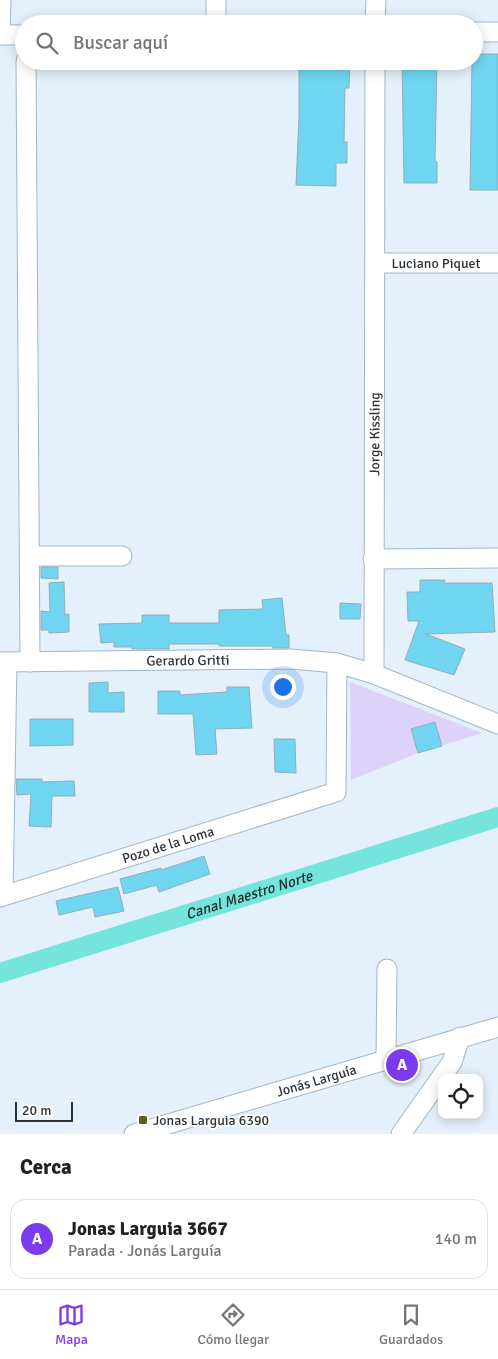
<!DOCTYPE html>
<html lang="es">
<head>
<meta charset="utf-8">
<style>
	body { margin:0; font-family:Signika,sans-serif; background:#f2f2f2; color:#202124 }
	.controls { position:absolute; right:15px; bottom:15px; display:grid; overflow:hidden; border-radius:10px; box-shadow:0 2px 12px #0003 }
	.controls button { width:45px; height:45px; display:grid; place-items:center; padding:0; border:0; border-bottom:1px solid #e0e0e0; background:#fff; color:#202124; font:25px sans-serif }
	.scale { position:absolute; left:15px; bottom:12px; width:58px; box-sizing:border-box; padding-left:5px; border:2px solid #2c343b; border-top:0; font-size:14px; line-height:18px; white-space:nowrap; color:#2c343b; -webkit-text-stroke:4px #fff; paint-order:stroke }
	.you { position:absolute; left:282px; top:686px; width:18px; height:18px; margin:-12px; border:4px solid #fff; border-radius:50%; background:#1a73e8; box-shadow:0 0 0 8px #1a73e833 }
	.badge { display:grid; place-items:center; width:32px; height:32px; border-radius:50%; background:#7c3aed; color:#fff; font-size:16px; font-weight:700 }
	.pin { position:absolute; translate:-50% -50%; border:2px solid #fff; box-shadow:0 1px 5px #0006 }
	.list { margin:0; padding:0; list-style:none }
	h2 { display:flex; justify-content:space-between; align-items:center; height:65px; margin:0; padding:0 20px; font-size:21px }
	h2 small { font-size:16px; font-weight:400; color:#757577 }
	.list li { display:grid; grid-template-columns:32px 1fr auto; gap:15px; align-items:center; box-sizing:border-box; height:80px; margin:0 10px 10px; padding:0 10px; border:1px solid #e0e0e0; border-radius:15px }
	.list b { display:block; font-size:19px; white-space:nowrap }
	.list p { margin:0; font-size:16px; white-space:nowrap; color:#757577 }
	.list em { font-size:16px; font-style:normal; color:#757577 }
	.icon { flex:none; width:28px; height:28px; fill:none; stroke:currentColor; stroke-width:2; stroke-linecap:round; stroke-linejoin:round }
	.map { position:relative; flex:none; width:498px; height:1134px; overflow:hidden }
	.search { position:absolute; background:#fff; box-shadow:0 2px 12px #0003; left:15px; right:15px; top:15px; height:55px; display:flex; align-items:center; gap:12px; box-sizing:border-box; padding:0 18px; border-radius:28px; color:#757577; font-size:19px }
	.sheet { height:155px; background:#fff }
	nav { display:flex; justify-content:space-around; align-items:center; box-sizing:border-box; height:70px; border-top:1px solid #e0e0e0; background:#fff; font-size:14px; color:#757577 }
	nav a { display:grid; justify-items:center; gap:2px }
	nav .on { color:#7c3aed }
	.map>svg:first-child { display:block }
	.green { fill:#ddd3f9 }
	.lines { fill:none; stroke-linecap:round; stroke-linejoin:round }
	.canal { stroke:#75e4dd; stroke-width:20 }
	.building { fill:#6fd5f1; stroke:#92aeb6 }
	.minor-casing { stroke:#a2b6c7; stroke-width:21 }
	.minor { stroke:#fff; stroke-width:19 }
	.poi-dot { fill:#5d5e2b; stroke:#fff; stroke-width:2 }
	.labels { text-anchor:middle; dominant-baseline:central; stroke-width:4; stroke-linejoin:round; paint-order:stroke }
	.street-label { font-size:14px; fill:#2c343b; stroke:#fff }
	.poi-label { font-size:14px; fill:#2c343b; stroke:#fff; text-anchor:start }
	.water-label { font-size:15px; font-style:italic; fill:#1a2e2d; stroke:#fff }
</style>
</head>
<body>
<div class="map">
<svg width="498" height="1134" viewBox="0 0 498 1134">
	<rect width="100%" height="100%" fill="#e4f0fb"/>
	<polygon class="green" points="350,682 482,733 418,753 351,780"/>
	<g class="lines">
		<path class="canal" id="s1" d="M0 973 498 817"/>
	</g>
	<g class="building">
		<polygon points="474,54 498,54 498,190 470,190 472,61 474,61"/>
		<polygon points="299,61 350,61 349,88 345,88 344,142 347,142 347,163 336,163 336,186 296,185 299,117"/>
		<polygon points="402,61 437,61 435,161 437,162 437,183 404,183"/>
		<polygon points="41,567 58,567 58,579 41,578"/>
		<polygon points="420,580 445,580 444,583 492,583 495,632 426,634 465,649 454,675 405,660 419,621 408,621 407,592 420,592"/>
		<polygon points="64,582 65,615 69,614 69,632 49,633 49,630 41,630 41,611 50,612 49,583"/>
		<polygon points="282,598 286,635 289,635 289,648 273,648 273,646 219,646 219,644 169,644 169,649 132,649 132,647 114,647 114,642 101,643 99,624 142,623 142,615 169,615 169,623 219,623 219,610 263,609 262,600"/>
		<polygon points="340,603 361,604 360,619 340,619"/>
		<polygon points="108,682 108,693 124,692 124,712 89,712 89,683"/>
		<polygon points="227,687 249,687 252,728 215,729 217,754 196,755 193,714 158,714 158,691 180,691 180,695 227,692"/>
		<polygon points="30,719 73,719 73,745 30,746"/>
		<polygon points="435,722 442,746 418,753 411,729"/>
		<polygon points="274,739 295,739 296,773 275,772"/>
		<polygon points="16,779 42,779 42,782 74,781 75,796 52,796 51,827 29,826 31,794 17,795"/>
		<polygon points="204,856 210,874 159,892 157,885 124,894 120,879 161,868 161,870"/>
		<polygon points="118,887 124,911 95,917 93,907 59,915 56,901"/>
	</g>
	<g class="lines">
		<defs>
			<g id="minor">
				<polyline points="216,0 216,24"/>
				<polyline points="375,24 376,0"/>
				<polyline points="474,32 498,32"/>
				<polyline points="0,35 1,0"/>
				<polyline points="0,35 24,35"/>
				<polyline points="26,61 30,662"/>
				<path id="s2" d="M375 263H498"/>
				<polyline points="30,556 122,556"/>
				<polyline points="373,559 498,558"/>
				<path id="s3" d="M0 662 291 659 337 663 374 674 498 724"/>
				<path id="s4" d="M374 674 375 61"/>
				<polyline points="3,896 7,662"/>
				<path id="s5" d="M0 897 336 792 337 663"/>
				<polyline points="386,1059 387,969"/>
				<path id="s6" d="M134 1134 498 1027"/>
				<polyline points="401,1134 452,1062 460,1037"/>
			</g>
		</defs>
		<use href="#minor" class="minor-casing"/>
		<use href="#minor" class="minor"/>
	</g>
	<rect class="poi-dot" x="138" y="1115" width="10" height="10" rx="2.5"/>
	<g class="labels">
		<g class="street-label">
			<text stroke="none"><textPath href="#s2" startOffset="61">Luciano Piquet</textPath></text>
			<text stroke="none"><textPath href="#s4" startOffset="240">Jorge Kissling</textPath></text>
			<text stroke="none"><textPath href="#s3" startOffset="188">Gerardo Gritti</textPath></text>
			<text stroke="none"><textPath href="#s5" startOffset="176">Pozo de la Loma</textPath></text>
			<text stroke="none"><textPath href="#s6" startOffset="190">Jonás Larguía</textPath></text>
		</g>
		<g class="poi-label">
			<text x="153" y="1120">Jonas Larguia 6390</text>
		</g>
		<g class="water-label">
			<text stroke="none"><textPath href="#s1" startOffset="261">Canal Maestro Norte</textPath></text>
		</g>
	</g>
</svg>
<div class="controls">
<button><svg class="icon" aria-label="locate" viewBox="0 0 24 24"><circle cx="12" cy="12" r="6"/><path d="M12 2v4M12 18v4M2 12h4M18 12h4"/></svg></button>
</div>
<div class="scale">20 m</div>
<div class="you"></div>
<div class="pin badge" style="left:402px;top:1065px">A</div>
<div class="search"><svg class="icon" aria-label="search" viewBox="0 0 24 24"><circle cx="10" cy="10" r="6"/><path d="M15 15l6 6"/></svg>Buscar aquí</div>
</div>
<section class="sheet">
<h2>Cerca<small></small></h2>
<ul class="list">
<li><span class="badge">A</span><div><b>Jonas Larguia 3667</b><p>Parada · Jonás Larguía</p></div><em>140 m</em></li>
</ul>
</section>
<nav>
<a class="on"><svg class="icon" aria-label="map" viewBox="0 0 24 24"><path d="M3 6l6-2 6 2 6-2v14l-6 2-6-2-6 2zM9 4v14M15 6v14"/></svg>Mapa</a>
<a><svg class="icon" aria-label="directions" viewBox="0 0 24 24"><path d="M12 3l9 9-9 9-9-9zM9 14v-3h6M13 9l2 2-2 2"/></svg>Cómo llegar</a>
<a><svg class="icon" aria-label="saved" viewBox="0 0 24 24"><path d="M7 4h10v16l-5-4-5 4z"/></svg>Guardados</a>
</nav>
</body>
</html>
